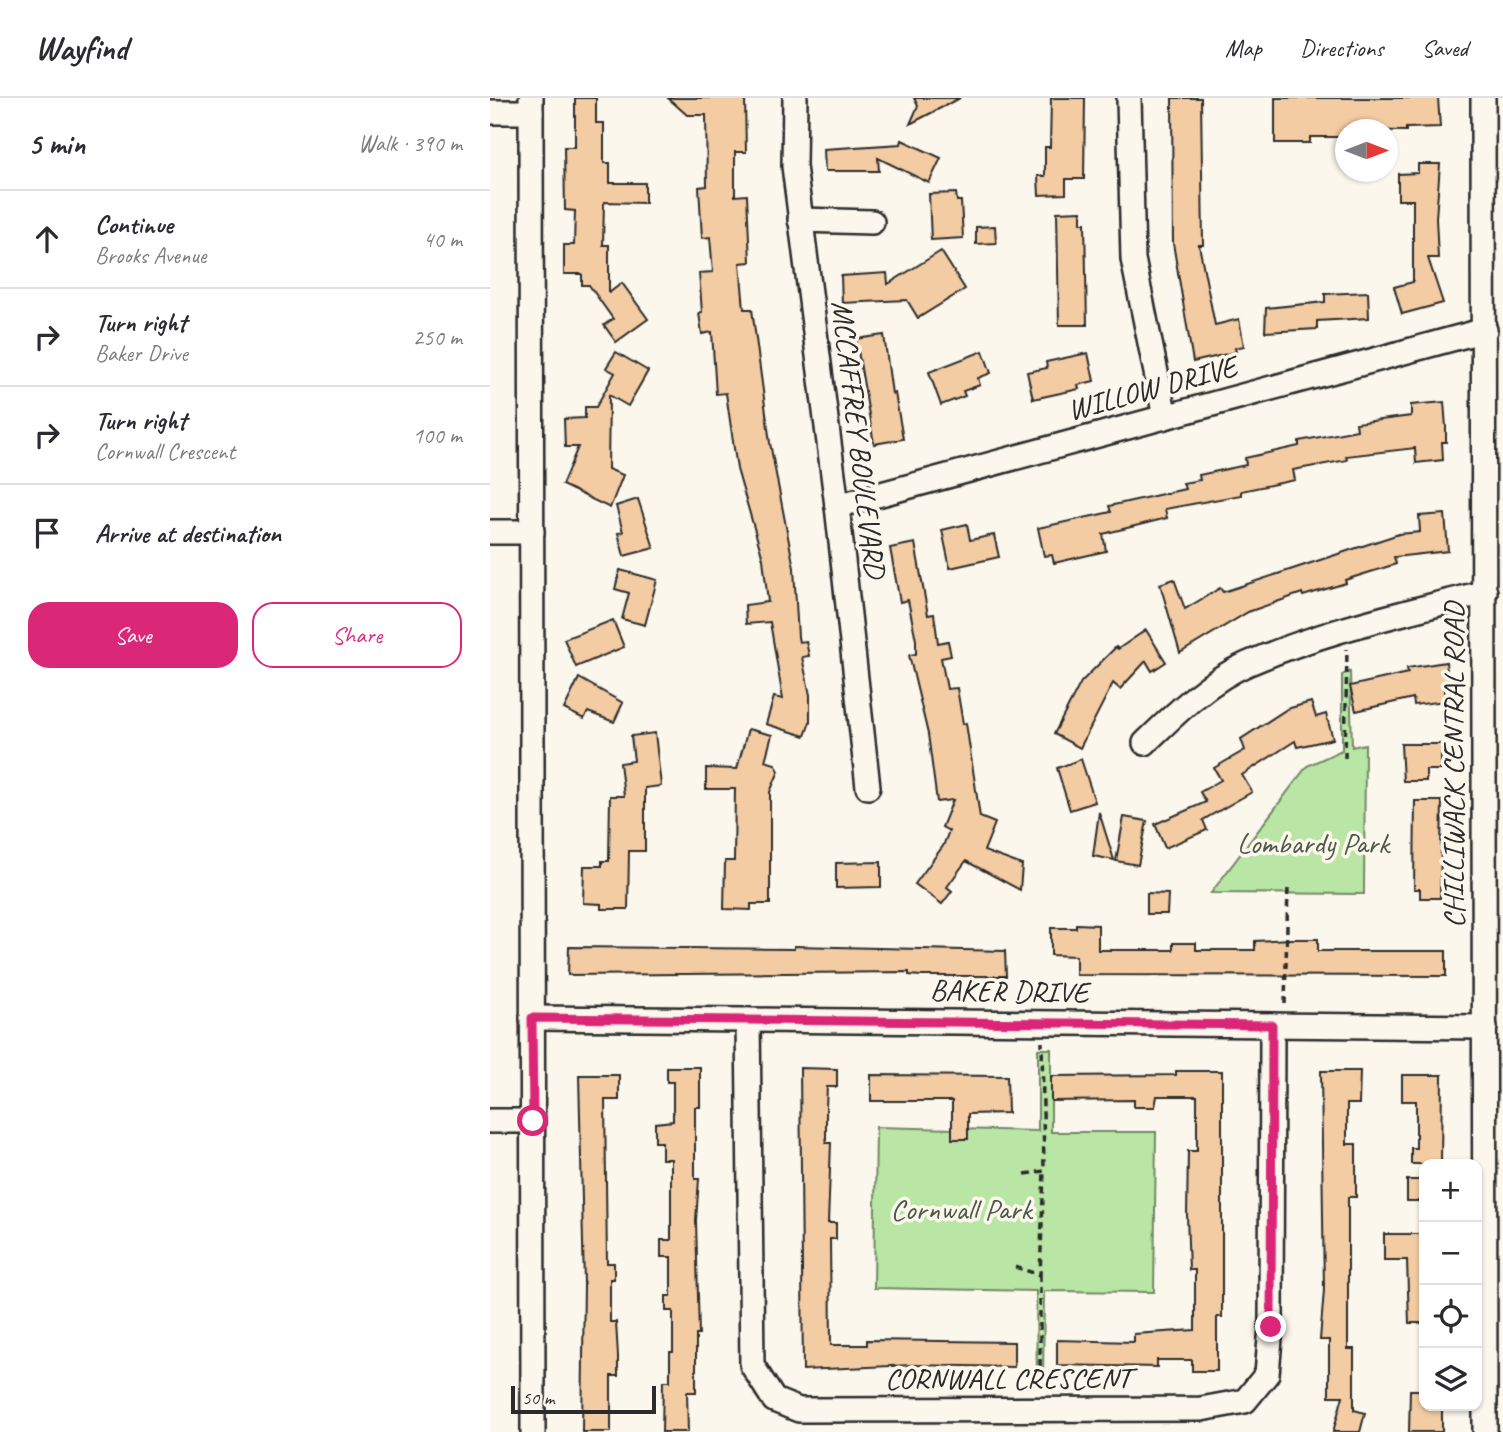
<!DOCTYPE html>
<html lang="en">
<head>
<meta charset="utf-8">
<style>
	body { margin:0; font-family:Caveat,sans-serif; background:#f2f2f3; color:#2b2b33 }
	.controls { position:absolute; right:21px; bottom:21px; display:grid; overflow:hidden; border-radius:14px; box-shadow:0 2px 5px #0004 }
	.controls button { width:63px; height:63px; display:grid; place-items:center; padding:0; border:0; border-bottom:2px solid #e1e1e2; background:#fff; color:#2b2b33; font:35px sans-serif }
	.compass { position:absolute; left:845px; top:21px; width:63px; height:63px; border-radius:50%; background:#fff; box-shadow:0 2px 5px #0004; rotate:90deg }
	.scale { position:absolute; left:21px; bottom:18px; width:145px; box-sizing:border-box; padding-left:7px; border:4px solid #2b2b2b; border-top:0; font-size:19px; line-height:24px; white-space:nowrap; color:#2b2b2b; -webkit-text-stroke:5px #fbf7ec; paint-order:stroke }
	.stop { position:absolute; width:21px; height:21px; margin:-16px; border:5px solid #db2777; border-radius:50%; background:#fff }
	.stop.end { background:#db2777; border-color:#fff; box-shadow:0 2px 7px #0008 }
	.list { margin:0; padding:0; list-style:none }
	h2 { display:flex; justify-content:space-between; align-items:center; height:91px; margin:0; padding:0 28px; font-size:30px }
	h2 small { font-size:23px; font-weight:400; color:#7c7c81 }
	.list li { display:grid; grid-template-columns:46px 1fr auto; gap:21px; align-items:center; box-sizing:border-box; height:98px; padding:0 28px; border-top:2px solid #e1e1e2 }
	.list b { display:block; font-size:26px; white-space:nowrap }
	.list p { margin:0; font-size:23px; white-space:nowrap; color:#7c7c81 }
	.list em { font-size:23px; font-style:normal; color:#7c7c81 }
	.actions { display:flex; gap:14px; padding:21px 28px }
	.actions a { flex:1; padding:16px 0; border:2px solid #db2777; border-radius:21px; text-align:center; font-size:24px; color:#db2777 }
	.actions .main { background:#db2777; color:#fff }
	.icon { flex:none; width:38px; height:38px; fill:none; stroke:currentColor; stroke-width:2; stroke-linecap:round; stroke-linejoin:round }
	.map { position:relative; flex:none; width:1013px; height:1334px; overflow:hidden }
	header { display:flex; align-items:center; gap:42px; box-sizing:border-box; height:98px; padding:0 35px; background:#fff; border-bottom:2px solid #e1e1e2 }
	header strong { font-size:33px }
	nav { display:flex; gap:38px; margin-inline-start:auto; font-size:24px }
	main { display:flex }
	aside { flex:1; background:#fff }
	.map>svg:first-child { display:block }
	.green { fill:#b9e6a4; stroke:#728868; stroke-width:2 }
	.building { fill:#f4cca3; stroke:#2b2b2b; stroke-width:2 }
	.lines { fill:none; stroke-linecap:round; stroke-linejoin:round }
	.minor-casing { stroke:#2b2b2b; stroke-width:28 }
	.path { stroke:#2b2b2b; stroke-width:3.5; stroke-dasharray:7 5; stroke-linecap:butt }
	.minor { stroke:#fbf7ec; stroke-width:23 }
	.route { stroke:#db2777; stroke-width:9 }
	.labels { text-anchor:middle; dominant-baseline:central; stroke-width:7; stroke-linejoin:round; paint-order:stroke }
	.street-label { font-size:30px; fill:#2b2b2b; stroke:#fbf7ec }
	.park-label { font-size:30px; fill:#4e5a49; stroke:#fbf7ec }
</style>
</head>
<body>
<header>
<strong>Wayfind</strong>
<nav><a>Map</a><a>Directions</a><a>Saved</a></nav>
</header>
<main>
<aside>
<h2>5 min<small>Walk · 390 m</small></h2>
<ul class="list">
<li><svg class="icon" aria-label="ahead" viewBox="0 0 24 24"><path d="M12 20V5M6 11l6-6 6 6"/></svg><div><b>Continue</b><p>Brooks Avenue</p></div><em>40 m</em></li>
<li><svg class="icon" aria-label="right" viewBox="0 0 24 24"><path d="M7 20v-9h11M14 6l5 5-5 5"/></svg><div><b>Turn right</b><p>Baker Drive</p></div><em>250 m</em></li>
<li><svg class="icon" aria-label="right" viewBox="0 0 24 24"><path d="M7 20v-9h11M14 6l5 5-5 5"/></svg><div><b>Turn right</b><p>Cornwall Crescent</p></div><em>100 m</em></li>
<li><svg class="icon" aria-label="arrive" viewBox="0 0 24 24"><path d="M6 21V4h12l-3 4 3 4H6"/></svg><div><b>Arrive at destination</b></div></li>
</ul>
<div class="actions"><a class="main">Save</a><a>Share</a></div>
</aside>
<div class="map">
<svg width="1013" height="1334" viewBox="0 0 1013 1334">
	<rect width="100%" height="100%" fill="#fbf7ec"/>
	<filter id="ink" filterUnits="userSpaceOnUse"><feTurbulence type="fractalNoise" baseFrequency=".0143" numOctaves="2"/><feDisplacementMap in="SourceGraphic" scale="14" xChannelSelector="R" yChannelSelector="G"/><feConvolveMatrix kernelMatrix="1 2 1 2 8 2 1 2 1" color-interpolation-filters="sRGB"/></filter>
	<g filter="url(#ink)">
		<g class="green">
			<polygon points="860,573 862,649 875,646 874,796 721,795 817,668 852,652 852,577"/>
			<polygon points="548,951 561,951 561,1034 666,1034 664,1194 554,1193 553,1284 547,1285 546,1193 384,1190 386,1029 548,1033"/>
		</g>
		<g class="building">
			<polygon points="85,0 106,0 106,25 114,25 114,65 120,65 120,85 155,85 155,105 114,104 113,147 119,147 119,195 132,185 158,221 126,244 114,227 123,221 99,187 92,187 92,176 74,176 74,147 84,147 85,113 75,112 74,49 85,49"/>
			<polygon points="178,0 255,0 256,54 245,54 245,98 257,97 260,164 250,165 254,211 262,211 280,345 304,470 308,539 309,544 316,543 319,558 312,559 320,597 320,624 315,638 276,626 284,599 293,601 280,524 256,526 255,507 278,504 273,461 247,371 236,295 226,296 222,234 212,236 209,215 212,214 209,175 223,174 220,139 212,140 209,89 217,88 216,17 197,17"/>
			<polygon points="424,0 470,0 420,26 428,8"/>
			<polygon points="561,0 595,0 594,81 576,81 576,96 549,97 548,78 555,78 555,49 560,49"/>
			<polygon points="682,0 711,0 713,147 709,147 725,227 749,221 754,248 745,250 746,254 703,264 683,145"/>
			<polygon points="785,0 948,0 950,29 916,30 916,33 856,32 852,39 820,39 820,45 785,45"/>
			<polygon points="412,42 451,60 439,85 388,60 389,73 335,73 334,51 411,46"/>
			<polygon points="928,66 950,66 946,120 948,160 938,160 953,205 912,216 904,189 923,184 923,102 908,102 908,76 928,75"/>
			<polygon points="466,95 467,103 471,103 473,140 441,142 439,96"/>
			<polygon points="591,113 591,125 595,125 597,227 569,227 567,114"/>
			<polygon points="505,128 506,145 486,146 486,129"/>
			<polygon points="451,153 475,191 428,220 417,202 352,205 351,178 397,175 398,186"/>
			<polygon points="878,194 879,220 827,223 827,231 775,234 776,210 835,204 835,196"/>
			<polygon points="394,237 402,296 405,295 413,341 384,346 366,241"/>
			<polygon points="493,253 501,275 488,280 490,287 473,293 475,298 451,307 439,274"/>
			<polygon points="126,254 158,273 138,308 119,297 118,371 133,377 120,410 72,387 88,349 75,349 74,321 95,320 95,309 106,309 125,275 116,270"/>
			<polygon points="598,255 604,283 588,287 589,291 543,301 537,274 557,270 556,264"/>
			<polygon points="954,304 956,329 956,344 952,344 953,362 926,365 925,350 856,358 857,362 803,372 805,382 751,393 751,397 675,411 677,420 613,436 616,453 564,465 562,457 554,458 548,430 621,414 619,408 695,391 693,385 710,382 709,377 756,367 755,360 809,348 809,343 867,332 866,325 921,318 921,307"/>
			<polygon points="148,401 164,450 134,458 128,435 133,434 126,408"/>
			<polygon points="955,416 958,453 904,459 906,466 855,482 856,485 813,498 812,495 758,514 690,555 670,486 684,481 695,511 730,490 733,494 909,436 930,434 929,418"/>
			<polygon points="477,426 480,442 504,437 509,459 460,470 452,432"/>
			<polygon points="425,445 438,517 444,516 448,545 458,543 461,558 451,560 457,591 467,590 473,626 476,625 490,719 505,725 494,753 532,767 530,792 476,763 457,789 462,793 452,806 425,786 453,748 459,733 452,729 463,702 447,704 438,636 419,557 426,556 426,542 418,502 410,504 400,450"/>
			<polygon points="130,472 167,482 155,527 132,521 139,495 125,491"/>
			<polygon points="123,522 134,549 86,569 74,541"/>
			<polygon points="656,532 676,564 662,573 656,563 630,591 623,585 590,650 564,636 591,584 626,549 628,551"/>
			<polygon points="956,564 959,590 954,591 956,603 924,607 923,600 866,613 860,588 918,575 917,570"/>
			<polygon points="89,580 133,605 124,624 98,614 94,621 74,611"/>
			<polygon points="821,604 826,619 836,616 843,641 807,649 805,643 752,677 762,694 713,722 717,732 675,750 665,726 716,704 710,694 731,682 724,670 755,652 751,641 797,611"/>
			<polygon points="258,631 282,637 275,663 285,666 289,673 280,694 280,806 261,806 261,812 234,811 235,763 244,763 245,691 216,691 216,670 247,671"/>
			<polygon points="165,635 171,688 155,690 155,753 139,753 138,811 111,811 111,806 93,805 94,768 112,768 112,763 119,763 120,698 134,698 130,665 144,663 141,638"/>
			<polygon points="911,646 951,646 951,672 936,672 936,683 913,683"/>
			<polygon points="591,661 605,704 580,712 567,670"/>
			<polygon points="925,703 952,703 950,800 930,800 930,791 924,791"/>
			<polygon points="609,714 624,762 603,758"/>
			<polygon points="634,719 657,723 648,767 626,763"/>
			<polygon points="391,764 391,789 346,790 346,765"/>
			<polygon points="657,795 678,796 677,816 657,816"/>
			<polygon points="586,826 608,827 608,852 683,852 683,845 706,845 706,852 765,852 765,843 802,841 828,841 828,853 956,853 956,878 586,877 586,858 561,857 561,830 586,830"/>
			<polygon points="304,848 515,853 516,878 431,878 419,877 419,874 78,877 79,849 304,851"/>
			<polygon points="177,969 210,969 210,1009 205,1009 205,1081 209,1081 206,1122 209,1237 206,1237 206,1294 197,1294 198,1334 172,1334 173,1283 180,1283 180,1254 183,1254 183,1213 176,1213 176,1198 181,1198 181,1159 171,1159 171,1142 181,1142 181,1061 172,1061 172,1044 165,1044 165,1025 183,1023 183,984 177,984"/>
			<polygon points="310,970 347,971 347,989 337,989 336,1009 336,1045 341,1045 338,1125 346,1125 346,1141 340,1141 341,1247 377,1247 377,1242 524,1244 524,1269 423,1267 313,1272"/>
			<polygon points="686,973 732,973 732,1219 727,1219 727,1273 702,1273 702,1262 667,1262 667,1269 567,1267 567,1242 644,1244 644,1236 705,1232 705,1172 699,1172 697,1117 698,1053 707,1053 707,998 667,998 665,1009 644,1009 644,1002 561,1003 561,978 686,977"/>
			<polygon points="831,973 870,973 869,1006 857,1006 857,1046 866,1046 866,1099 858,1099 858,1251 864,1251 864,1312 875,1315 870,1334 843,1334 853,1298 839,1298 839,1242 830,1242 834,1192"/>
			<polygon points="89,977 129,977 129,1002 115,1002 117,1165 124,1165 124,1181 120,1181 120,1224 126,1224 128,1258 128,1278 121,1278 121,1334 92,1334 94,1186"/>
			<polygon points="381,977 517,978 518,1015 478,1016 478,1041 462,1041 462,1003 381,1003"/>
			<polygon points="912,977 952,977 951,1066 921,1066 921,1050 926,1050 926,1003 912,1003"/>
			<rect x="917" y="1082" width="17" height="21"/>
			<polygon points="894,1136 934,1136 934,1225 919,1225 917,1162 894,1162"/>
			<polygon points="920,1292 934,1292 934,1308 952,1308 952,1334 919,1334"/>
		</g>
		<g class="lines">
			<defs>
				<g id="minor">
					<polyline points="41,0 43,1334"/>
					<polyline points="305,0 304,68 347,408 378,689"/>
					<polyline points="639,0 643,161 675,319"/>
					<polyline points="993,0 995,1334"/>
					<polyline points="0,14 41,14"/>
					<polyline points="310,122 382,124"/>
					<polyline points="347,408 995,232"/>
					<polyline points="0,434 42,434"/>
					<path d="M655 645C685 616 718 583 757 566 833 533 915 515 995 494"/>
					<polyline points="42,920 995,929"/>
					<polyline points="258,922 262,1267 284,1302 309,1312 711,1311 755,1303 777,1276 781,1229 782,927"/>
					<polyline points="0,1023 43,1023"/>
				</g>
			</defs>
			<use href="#minor" class="minor-casing"/>
			<g class="path">
				<polyline points="855,660 857,551"/>
				<polyline points="795,906 798,789"/>
				<polyline points="535,1076 554,1073 552,944"/>
				<polyline points="525,1169 550,1177 554,1073"/>
				<polyline points="550,1177 550,1290"/>
			</g>
			<use href="#minor" class="minor"/>
		</g>
	</g>
	<g class="lines" filter="url(#ink)">
		<polyline class="route" points="43,1023 42,920 782,927 781,1229"/>
	</g>
	<g class="labels">
		<g class="street-label">
			<text transform="translate(662 290) rotate(-15)">WILLOW DRIVE</text>
			<text transform="translate(369 341) rotate(83)">MCCAFFREY BOULEVARD</text>
			<text transform="translate(963 667) rotate(-90)">CHILLIWACK CENTRAL ROAD</text>
			<text transform="translate(519 893) rotate(1)">BAKER DRIVE</text>
			<text x="518" y="1280">CORNWALL CRESCENT</text>
		</g>
		<g class="park-label">
			<text x="823" y="745">Lombardy Park</text>
			<text x="471" y="1111">Cornwall Park</text>
		</g>
	</g>
</svg>
<div class="controls">
<button>+</button>
<button>−</button>
<button><svg class="icon" aria-label="locate" viewBox="0 0 24 24"><circle cx="12" cy="12" r="6"/><path d="M12 2v4M12 18v4M2 12h4M18 12h4"/></svg></button>
<button><svg class="icon" aria-label="layers" viewBox="0 0 24 24"><path d="M12 4l9 5-9 5-9-5zM3 14l9 5 9-5"/></svg></button>
</div>
<svg class="compass" viewBox="-18 -18 36 36"><path d="M0-13l5 13h-10z" fill="#e53935"/><path d="M0 13l5-13h-10z" fill="#7c7c81"/></svg>
<div class="scale">50 m</div>
<div class="stop" style="left:43px;top:1023px"></div>
<div class="stop end" style="left:781px;top:1229px"></div>
</div>
</main>
</body>
</html>
